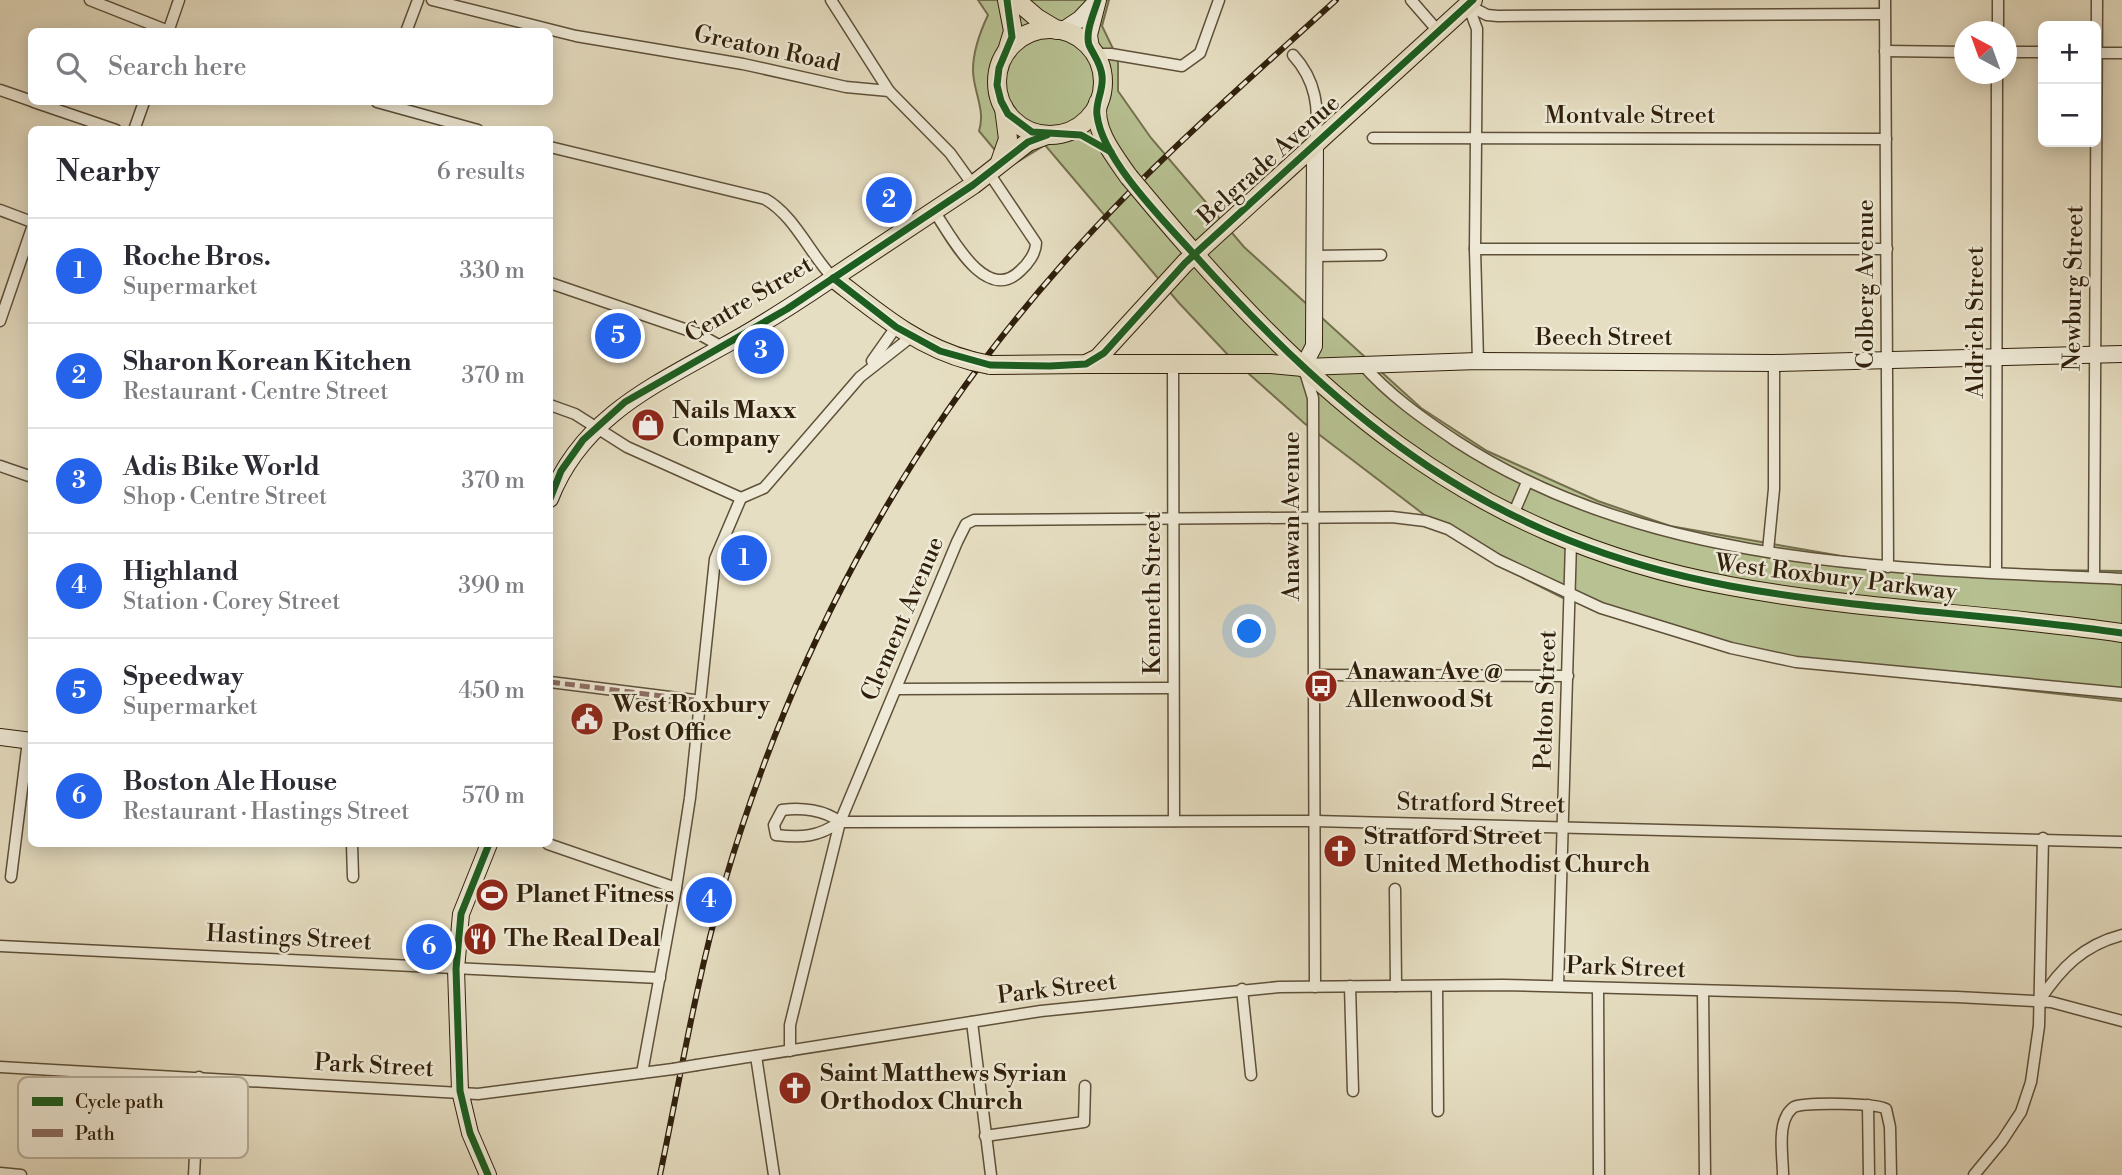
<!DOCTYPE html>
<html lang="en">
<head>
<meta charset="utf-8">
<style>
	body { margin:0; font-family:"Libre Bodoni",serif; background:#f2f2f3; color:#2b2b33 }
	.controls { position:absolute; right:21px; top:21px; display:grid; overflow:hidden; border-radius:10px; box-shadow:0 4px 18px #0003 }
	.controls button { width:63px; height:63px; display:grid; place-items:center; padding:0; border:0; border-bottom:2px solid #e1e1e2; background:#fff; color:#2b2b33; font:35px sans-serif }
	.compass { position:absolute; left:1954px; top:21px; width:63px; height:63px; border-radius:50%; background:#fff; box-shadow:0 4px 18px #0003; rotate:319deg }
	.you { position:absolute; left:1250px; top:632px; width:24px; height:24px; margin:-18px; border:5px solid #fff; border-radius:50%; background:#1a73e8; box-shadow:0 0 0 10px #1a73e833 }
	.badge { display:grid; place-items:center; width:46px; height:46px; border-radius:50%; background:#2563eb; color:#fff; font-size:23px; font-weight:700 }
	.pin { position:absolute; translate:-50% -50%; border:4px solid #fff; box-shadow:0 2px 7px #0006 }
	.list { margin:0; padding:0; list-style:none }
	h2 { display:flex; justify-content:space-between; align-items:center; height:91px; margin:0; padding:0 28px; font-size:30px }
	h2 small { font-size:23px; font-weight:400; color:#7c7c81 }
	.list li { display:grid; grid-template-columns:46px 1fr auto; gap:21px; align-items:center; box-sizing:border-box; height:105px; padding:0 28px; border-top:2px solid #e1e1e2 }
	.list b { display:block; font-size:26px; white-space:nowrap }
	.list p { margin:0; font-size:23px; white-space:nowrap; color:#7c7c81 }
	.list em { font-size:23px; font-style:normal; color:#7c7c81 }
	.icon { flex:none; width:38px; height:38px; fill:none; stroke:currentColor; stroke-width:2; stroke-linecap:round; stroke-linejoin:round }
	.map { position:relative; flex:none; width:2122px; height:1175px; overflow:hidden }
	.search { position:absolute; background:#fff; box-shadow:0 4px 18px #0003; left:28px; top:28px; width:525px; height:77px; display:flex; align-items:center; gap:18px; box-sizing:border-box; padding:0 24px; border-radius:10px; color:#7c7c81; font-size:26px }
	.panel { position:absolute; background:#fff; box-shadow:0 4px 18px #0003; left:28px; top:126px; width:525px; height:721px; border-radius:10px }
	.map>svg:first-child { display:block }
	.green { fill:#b7c192; stroke:#74704e; stroke-width:2 }
	.lines { fill:none; stroke-linecap:round; stroke-linejoin:round }
	.street-casing { stroke:#5e5039; stroke-width:13 }
	.secondary-casing { stroke:#30200b; stroke-width:18 }
	.primary-casing { stroke:#30200b; stroke-width:20 }
	.street { stroke:#efead7; stroke-width:10 }
	.secondary { stroke:#efead7; stroke-width:16 }
	.primary { stroke:#e6dec2; stroke-width:18 }
	.rail-casing { stroke:#30200b; stroke-width:6 }
	.rail { stroke:#efead7; stroke-width:3.5; stroke-dasharray:10; stroke-linecap:butt }
	.street-bridge-casing { stroke:#5e5039; stroke-width:13; stroke-linecap:butt }
	.primary-bridge-casing { stroke:#30200b; stroke-width:20; stroke-linecap:butt }
	.street-bridge { stroke:#efead7; stroke-width:10 }
	.primary-bridge { stroke:#e6dec2; stroke-width:18 }
	.quiet { stroke:#8d6e63; stroke-width:5; stroke-dasharray:10 5; stroke-linecap:butt }
	.cycleway-casing { stroke:#efead7; stroke-width:11 }
	.cycleway { stroke:#1b5e20; stroke-width:7 }
	.labels { text-anchor:middle; dominant-baseline:central; stroke-width:5; stroke-linejoin:round; paint-order:stroke }
	.street-label { font-size:24px; fill:#30200b; stroke:#efead7 }
	.poi-label { font-size:24px; font-weight:bold; fill:#30200b; stroke:#efead7; text-anchor:start }
	.key { fill:#efead7; stroke:#b6ad9a; stroke-width:2 }
	.key-label { font-size:19px; fill:#30200b }
</style>
</head>
<body>
<div class="map">
<svg width="2122" height="1175" viewBox="0 0 2122 1175">
	<rect width="100%" height="100%" fill="#e6dec2"/>
	<filter id="stains"><feTurbulence type="fractalNoise" baseFrequency=".00286" numOctaves="4"/><feColorMatrix values="0 0 0 0 .2 0 0 0 0 .09 0 0 0 0 .02 0 0 0 .5 -.17"/></filter>
	<radialGradient id="worn" r=".72"><stop offset=".6" stop-color="#630" stop-opacity="0"/><stop offset="1" stop-color="#630" stop-opacity=".3"/></radialGradient>
	<path class="green" d="M978 0H1109L1102 26 1118 59V91L1151 138 1244 247 1421 408 1487 451 1598 501 1670 526 1870 561 1983 569 2122 571V701L1806 666 1592 601 1563 598 1523 578 1473 541 1435 523 1304 423 1230 357 1179 303 1045 145 1009 167 979 131C986 110 973 91 973 70 973 51 980 32 988 15Z"/>
	<g class="lines">
		<defs>
			<g id="street">
				<polyline points="90,0 171,32"/>
				<polyline points="432,0 576,36 743,64 846,87 889,91 950,153 973,185"/>
				<polyline points="831,0 889,91"/>
				<polyline points="1411,0 1438,31"/>
				<polyline points="1885,0 1888,567"/>
				<polyline points="1468,5 1487,15 1498,16 1884,14"/>
				<polyline points="1468,5 1477,29 1475,249 1478,361"/>
				<polyline points="168,32 179,0"/>
				<polyline points="406,32 418,0"/>
				<polyline points="1998,32 1998,0"/>
				<polyline points="1885,51 1965,52"/>
				<polyline points="2007,52 2043,52"/>
				<polyline points="2096,53 2122,53"/>
				<polyline points="1095,54 1111,54 1182,66 1200,53 1219,0"/>
				<path d="M1293 55C1316 80 1320 109 1315 142"/>
				<polyline points="0,90 32,101"/>
				<polyline points="34,102 116,130"/>
				<polyline points="377,102 478,130"/>
				<polyline points="134,130 144,102"/>
				<polyline points="1373,138 1886,139"/>
				<path d="M550 147 765 199C794 215 810 254 833 278"/>
				<polyline points="0,210 32,222"/>
				<path d="M934 211C950 234 985 305 1020 271 1028 264 1036 253 1036 243L989 173"/>
				<polyline points="1475,249 1887,249"/>
				<polyline points="1315,256 1381,255"/>
				<polyline points="550,283 699,334 722,347"/>
				<polyline points="0,321 32,228"/>
				<polyline points="872,361 896,327"/>
				<path d="M1362 364C1389 395 1422 418 1456 441 1651 568 1897 568 2122 579"/>
				<polyline points="1173,365 1174,821"/>
				<polyline points="1305,372 1313,398 1315,987"/>
				<polyline points="550,405 575,414 627,447 741,498"/>
				<polyline points="0,466 32,477"/>
				<polyline points="741,498 764,488 860,377 911,337"/>
				<polyline points="1512,517 1527,482"/>
				<polyline points="1768,551 1774,489 1774,363"/>
				<polyline points="1996,571 1997,74"/>
				<polyline points="2094,577 2097,0"/>
				<polyline points="1316,675 1568,676"/>
				<polyline points="550,682 694,700"/>
				<polyline points="897,689 1173,688"/>
				<path d="M840 822C825 810 801 807 782 810L774 825 776 835C802 838 818 837 840 822L1315 821 2122 842"/>
				<polyline points="352,844 353,877"/>
				<polyline points="548,844 676,888 642,1073"/>
				<polyline points="11,877 28,741"/>
				<polyline points="676,888 690,798 715,559 741,498"/>
				<polyline points="1395,889 1396,986"/>
				<polyline points="0,946 660,978"/>
				<polyline points="1350,986 1353,1091"/>
				<polyline points="1437,986 1438,1111"/>
				<polyline points="1558,986 1571,542"/>
				<polyline points="1598,988 1599,1175"/>
				<polyline points="1242,989 1251,1075"/>
				<polyline points="1703,991 1705,1175"/>
				<path d="M2039 1001C2061 968 2083 945 2122 935"/>
				<polyline points="972,1022 991,1175"/>
				<polyline points="790,1051 790,1025 840,822 957,542 966,524 974,520 1392,517 1425,521 1448,529 1498,560 1601,608 1731,648 1796,662 2122,693"/>
				<polyline points="756,1056 774,1175"/>
				<polyline points="697,1065 1041,1011 1279,987 1503,985 1957,997 2051,1002 2122,1021"/>
				<polyline points="0,1067 478,1094 673,1069"/>
				<polyline points="1868,1105 1869,1175"/>
				<polyline points="985,1136 1084,1122 1085,1086"/>
				<polyline points="0,1173 21,1175"/>
				<polyline points="194,1175 199,1077"/>
				<path d="M1783 1175C1783 1158 1778 1130 1787 1115 1787 1114 1792 1108 1794 1107 1806 1102 1876 1103 1886 1109L1890 1127 1891 1175"/>
				<polyline points="1974,1175 2002,1141 2021,1112 2031,1082 2039,1026 2043,838"/>
			</g>
			<g id="secondary">
				<polyline points="1062,31 1080,19 1096,2"/>
				<polyline points="1091,49 1089,35 1098,0"/>
				<polyline points="1303,367 1478,361 1774,363 2122,354"/>
				<polyline points="1303,367 1314,346 1315,145"/>
				<path d="M550 499C580 420 650 387 720 348 759 327 796 303 833 278"/>
				<polyline points="0,737 32,741"/>
				<polyline points="488,1175 470,1133 460,1091 456,969 461,914 489,844"/>
			</g>
			<g id="primary">
				<polyline points="1007,0 1013,31 1007,51"/>
				<polyline points="1016,0 1037,18 1057,30"/>
				<circle cx="1050" cy="82" r="53"/>
				<path d="M1098 103C1092 129 1115 157 1129 177"/>
				<polyline points="1000,162 1008,139 1004,108"/>
				<path d="M1140 190C1307 391 1464 537 1730 586 1859 610 1992 614 2122 633"/>
				<path d="M972 361C917 347 877 312 833 278L973 185 1028 142 1047 135"/>
				<polyline points="1086,364 1271,364 1303,367"/>
				<polyline points="990,365 1086,364 1098,358 1185,263 1473,0"/>
			</g>
		</defs>
		<use href="#street" class="street-casing"/>
		<use href="#secondary" class="secondary-casing"/>
		<use href="#primary" class="primary-casing"/>
		<use href="#street" class="street"/>
		<use href="#secondary" class="secondary"/>
		<use href="#primary" class="primary"/>
		<defs>
			<path id="rail" d="M660 1175C680 1079 696 982 723 888 789 660 902 445 1060 267 1144 170 1242 86 1336 0"/>
		</defs>
		<use href="#rail" class="rail-casing"/>
		<use href="#rail" class="rail"/>
		<defs>
			<polyline id="street-bridge" points="673,1069 697,1065"/>
			<g id="primary-bridge">
				<polyline points="1129,177 1140,190"/>
				<polyline points="972,361 990,365"/>
			</g>
		</defs>
		<use href="#street-bridge" class="street-bridge-casing"/>
		<use href="#primary-bridge" class="primary-bridge-casing"/>
		<use href="#street-bridge" class="street-bridge"/>
		<use href="#primary-bridge" class="primary-bridge"/>
		<polyline class="quiet" points="550,682 694,700"/>
		<defs>
			<g id="cycleway">
				<polyline points="1007,0 1012,37 999,68 997,85 1001,101 1008,114 1032,132 1081,135 1111,152"/>
				<path d="M1098 0C1094 13 1085 32 1089 45 1094 56 1101 63 1102 76 1104 90 1095 102 1097 115 1102 159 1162 219 1191 251 1349 427 1492 542 1730 586 1860 610 1992 614 2122 633"/>
				<polyline points="833,278 896,327 940,351 990,365 1050,366 1086,364 1104,353 1185,263 1473,0"/>
				<polyline points="550,499 561,471 583,440 625,402 787,309 973,185 1028,142 1047,135"/>
				<polyline points="488,1175 470,1133 460,1091 456,969 461,914 489,844"/>
			</g>
		</defs>
		<use href="#cycleway" class="cycleway-casing"/>
		<use href="#cycleway" class="cycleway"/>
	</g>
	<defs>
		<symbol id="shop-disc" viewBox="-11 -11 22 22"><circle r="9.5" fill="#8f2418" stroke="#efead7"/><path d="M-5-2.5h2.3a2.7 3.5 0 0 1 5.4 0H5L5.5 6h-11ZM-1.5-2.5h3a1.5 2.3 0 0 0-3 0Z" fill="#fff"/></symbol>
		<symbol id="bus-disc" viewBox="-11 -11 22 22"><circle r="9.5" fill="#8f2418" stroke="#efead7"/><path d="M-5-6H5V4H4V6H2V4H-2V6H-4V4H-5ZM-3.5-4V0h7V-4ZM-3.5 1.2v1.5H-2V1.2ZM2 1.2v1.5H3.5V1.2Z" fill="#fff"/></symbol>
		<symbol id="civic-disc" viewBox="-11 -11 22 22"><circle r="9.5" fill="#8f2418" stroke="#efead7"/><path d="M-.6-6.5H3V-4.5H.6V-3L4-1V1h2V6H-6V1h2V-1L-.6-3ZM-1.2 2.5V6h2.4V2.5Z" fill="#fff"/></symbol>
		<symbol id="church-disc" viewBox="-11 -11 22 22"><circle r="9.5" fill="#8f2418" stroke="#efead7"/><path d="M-1.2-6h2.4v3.5h3.3v2.4h-3.3V6h-2.4V-.1h-3.3v-2.4h3.3Z" fill="#fff"/></symbol>
		<symbol id="stadium-disc" viewBox="-11 -11 22 22"><circle r="9.5" fill="#8f2418" stroke="#efead7"/><path d="M0-5a6.5 5 0 1 0 0 10a6.5 5 0 1 0 0-10ZM-3.5-1.8h7v3.6h-7Z" fill="#fff"/></symbol>
		<symbol id="restaurant-disc" viewBox="-11 -11 22 22"><circle r="9.5" fill="#8f2418" stroke="#efead7"/><path d="M-5-6h1v4h1v-4h1v4h1v-4h1v5L-1.5 .5V6h-2V.5L-5-1ZM5-6V6H3V1.5H1.5Q1.5-4 5-6Z" fill="#fff"/></symbol>
	</defs>
	<g fill-rule="evenodd">
		<use href="#shop-disc" x="629" y="406" width="38" height="38"/>
		<use href="#bus-disc" x="1302" y="667" width="38" height="38"/>
		<use href="#civic-disc" x="568" y="700" width="38" height="38"/>
		<use href="#church-disc" x="1321" y="832" width="38" height="38"/>
		<use href="#stadium-disc" x="473" y="876" width="38" height="38"/>
		<use href="#restaurant-disc" x="461" y="920" width="38" height="38"/>
		<use href="#church-disc" x="776" y="1069" width="38" height="38"/>
	</g>
	<g class="labels">
		<g class="street-label">
			<text transform="translate(767 49) rotate(12)">Greaton Road</text>
			<text x="1630" y="116">Montvale Street</text>
			<text transform="translate(1269 160) rotate(-42)">Belgrade Avenue</text>
			<text transform="translate(1866 284) rotate(-90)">Colberg Avenue</text>
			<text transform="translate(2074 288) rotate(-89)">Newburg Street</text>
			<text transform="translate(749 300) rotate(-31)">Centre Street</text>
			<text transform="translate(1976 322) rotate(-90)">Aldrich Street</text>
			<text x="1604" y="338">Beech Street</text>
			<text transform="translate(1292 516) rotate(-90)">Anawan Avenue</text>
			<text transform="translate(1836 578) rotate(7)">West Roxbury Parkway</text>
			<text transform="translate(1153 593) rotate(-90)">Kenneth Street</text>
			<text transform="translate(903 619) rotate(-67)">Clement Avenue</text>
			<text transform="translate(1546 700) rotate(-88)">Pelton Street</text>
			<text transform="translate(1481 804) rotate(1)">Stratford Street</text>
			<text transform="translate(289 938) rotate(3)">Hastings Street</text>
			<text transform="translate(1626 968) rotate(2)">Park Street</text>
			<text transform="translate(1057 989) rotate(-7)">Park Street</text>
			<text transform="translate(374 1066) rotate(3)">Park Street</text>
		</g>
		<g class="poi-label">
			<text x="672" y="411">Nails Maxx<tspan x="672" dy="28">Company</tspan></text>
			<text x="1346" y="672">Anawan Ave @<tspan x="1346" dy="28">Allenwood St</tspan></text>
			<text x="612" y="705">West Roxbury<tspan x="612" dy="28">Post Office</tspan></text>
			<text x="1364" y="837">Stratford Street<tspan x="1364" dy="28">United Methodist Church</tspan></text>
			<text x="516" y="895">Planet Fitness</text>
			<text x="504" y="939">The Real Deal</text>
			<text x="820" y="1074">Saint Matthews Syrian<tspan x="820" dy="28">Orthodox Church</tspan></text>
		</g>
	</g>
	<rect x="18" y="1077" width="230" height="81" rx="10" class="key"/>
	<rect x="32" y="1097" width="31" height="9" fill="#1b5e20"/>
	<rect x="32" y="1129" width="31" height="8" fill="#8d6e63"/>
	<g class="key-label">
		<text x="75" y="1108">Cycle path</text>
		<text x="75" y="1140">Path</text>
	</g>
	<rect width="100%" height="100%" filter="url(#stains)"/>
	<rect width="100%" height="100%" fill="url(#worn)"/>
</svg>
<div class="controls">
<button>+</button>
<button>−</button>
</div>
<svg class="compass" viewBox="-18 -18 36 36"><path d="M0-13l5 13h-10z" fill="#e53935"/><path d="M0 13l5-13h-10z" fill="#7c7c81"/></svg>
<div class="you"></div>
<div class="pin badge" style="left:744px;top:558px">1</div>
<div class="pin badge" style="left:889px;top:200px">2</div>
<div class="pin badge" style="left:761px;top:351px">3</div>
<div class="pin badge" style="left:709px;top:900px">4</div>
<div class="pin badge" style="left:618px;top:336px">5</div>
<div class="pin badge" style="left:429px;top:947px">6</div>
<div class="search"><svg class="icon" aria-label="search" viewBox="0 0 24 24"><circle cx="10" cy="10" r="6"/><path d="M15 15l6 6"/></svg>Search here</div>
<section class="panel">
<h2>Nearby<small>6 results</small></h2>
<ul class="list">
<li><span class="badge">1</span><div><b>Roche Bros.</b><p>Supermarket</p></div><em>330 m</em></li>
<li><span class="badge">2</span><div><b>Sharon Korean Kitchen</b><p>Restaurant · Centre Street</p></div><em>370 m</em></li>
<li><span class="badge">3</span><div><b>Adis Bike World</b><p>Shop · Centre Street</p></div><em>370 m</em></li>
<li><span class="badge">4</span><div><b>Highland</b><p>Station · Corey Street</p></div><em>390 m</em></li>
<li><span class="badge">5</span><div><b>Speedway</b><p>Supermarket</p></div><em>450 m</em></li>
<li><span class="badge">6</span><div><b>Boston Ale House</b><p>Restaurant · Hastings Street</p></div><em>570 m</em></li>
</ul>
</section>
</div>
</body>
</html>
